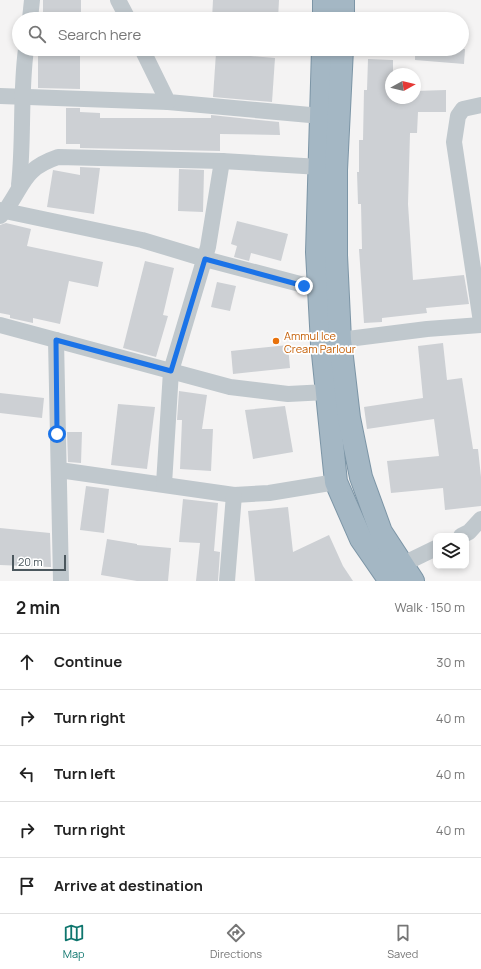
<!DOCTYPE html>
<html lang="en">
<head>
<meta charset="utf-8">
<style>
	body { margin:0; font-family:Manrope,sans-serif; background:#f2f2f2; color:#222 }
	.controls { position:absolute; right:12px; bottom:12px; display:grid; overflow:hidden; border-radius:8px; box-shadow:0 2px 6px #0003 }
	.controls button { width:36px; height:36px; display:grid; place-items:center; padding:0; border:0; border-bottom:1px solid #e0e0e0; background:#fff; color:#222; font:20px sans-serif }
	.compass { position:absolute; left:385px; top:68px; width:36px; height:36px; border-radius:50%; background:#fff; box-shadow:0 2px 6px #0003; rotate:82deg }
	.scale { position:absolute; left:12px; bottom:10px; width:54px; box-sizing:border-box; padding-left:4px; border:2px solid #4c585e; border-top:0; font-size:11px; line-height:14px; white-space:nowrap; color:#4c585e; -webkit-text-stroke:3px #fff; paint-order:stroke }
	.stop { position:absolute; width:12px; height:12px; margin:-9px; border:3px solid #1a73e8; border-radius:50%; background:#fff }
	.stop.end { background:#1a73e8; border-color:#fff; box-shadow:0 1px 4px #0008 }
	.list { margin:0; padding:0; list-style:none }
	h2 { display:flex; justify-content:space-between; align-items:center; height:52px; margin:0; padding:0 16px; font-size:17px }
	h2 small { font-size:13px; font-weight:400; color:#767676 }
	.list li { display:grid; grid-template-columns:26px 1fr auto; gap:12px; align-items:center; box-sizing:border-box; height:56px; padding:0 16px; border-top:1px solid #e0e0e0 }
	.list b { display:block; font-size:15px; white-space:nowrap }
	.list em { font-size:13px; font-style:normal; color:#767676 }
	.icon { flex:none; width:22px; height:22px; fill:none; stroke:currentColor; stroke-width:2; stroke-linecap:round; stroke-linejoin:round }
	.map { position:relative; flex:none; width:481px; height:581px; overflow:hidden }
	.search { position:absolute; background:#fff; box-shadow:0 2px 6px #0003; left:12px; right:12px; top:12px; height:44px; display:flex; align-items:center; gap:10px; box-sizing:border-box; padding:0 14px; border-radius:22px; color:#767676; font-size:15px }
	.sheet { height:332px; background:#fff }
	nav { display:flex; justify-content:space-around; align-items:center; box-sizing:border-box; height:56px; border-top:1px solid #e0e0e0; background:#fff; font-size:11px; color:#767676 }
	nav a { display:grid; justify-items:center; gap:2px }
	nav .on { color:#0f766e }
	.map>svg:first-child { display:block }
	.building { fill:#cdd0d4 }
	.lines { fill:none; stroke-linecap:round; stroke-linejoin:round }
	.trunk-casing { stroke:#7c95a6; stroke-width:24 }
	.minor { stroke:#c0c8cd; stroke-width:16 }
	.trunk { stroke:#a4b7c4; stroke-width:22 }
	.route { stroke:#1a73e8; stroke-width:5 }
	.food-dot { fill:#e8710a; stroke:#fff; stroke-width:1.5 }
	.labels { text-anchor:middle; dominant-baseline:central; stroke-width:3.5; stroke-linejoin:round; paint-order:stroke }
	.food-label { font-size:11px; fill:#c56008; stroke:#fff; text-anchor:start }
</style>
</head>
<body>
<div class="map">
<svg width="481" height="581" viewBox="0 0 481 581">
	<rect width="100%" height="100%" fill="#f4f3f3"/>
	<g class="building">
		<rect x="43" y="0" width="38" height="19"/>
		<polygon points="213,0 279,0 278,19 212,19"/>
		<polygon points="38,49 80,49 80,89 38,88"/>
		<polygon points="415,49 465,49 464,64 415,60"/>
		<polygon points="216,53 275,58 272,102 213,97"/>
		<polygon points="368,59 393,60 393,74 391,74 391,98 415,98 415,91 446,90 446,112 418,112 417,133 410,133 408,204 413,280 464,275 469,304 426,308 427,313 382,318 382,322 364,323 359,249 362,249 361,204 358,204 357,172 359,172 359,140 363,140 364,90 367,90"/>
		<polygon points="66,108 80,108 80,112 100,113 100,118 211,118 211,115 279,122 280,135 220,134 220,151 80,148 80,144 66,144"/>
		<polygon points="80,167 100,168 94,214 47,207 53,170 80,175"/>
		<polygon points="179,169 204,170 203,212 178,211"/>
		<polygon points="237,221 288,234 281,261 251,253 249,261 234,257 237,246 231,244"/>
		<polygon points="6,223 31,229 27,246 103,262 98,287 69,281 60,324 33,318 33,323 10,318 10,315 0,313 0,225"/>
		<polygon points="145,261 174,268 163,315 168,316 156,357 123,348"/>
		<polygon points="217,282 236,286 230,311 211,307"/>
		<polygon points="443,343 447,380 462,378 473,449 478,449 481,477 481,506 445,510 443,488 391,493 387,461 439,456 434,419 367,429 364,407 423,398 418,346"/>
		<polygon points="288,345 290,368 233,374 231,351"/>
		<polygon points="179,391 207,395 202,429 213,429 211,471 180,469 182,420 177,420"/>
		<polygon points="0,393 44,398 42,418 0,413"/>
		<polygon points="118,404 155,407 147,469 111,465"/>
		<polygon points="285,406 293,452 253,459 245,410"/>
		<polygon points="67,432 82,432 81,463 68,462"/>
		<polygon points="86,486 109,489 104,533 80,530"/>
		<polygon points="183,499 218,503 214,551 220,552 218,581 196,581 200,543 179,542"/>
		<polygon points="288,507 293,552 329,535 343,566 353,581 255,581 248,511"/>
		<polygon points="0,528 50,533 51,567 0,565"/>
		<polygon points="107,539 137,544 137,545 171,548 168,581 137,581 101,575"/>
	</g>
	<g class="lines">
		<defs>
			<g id="trunk">
				<polyline points="324,19 324,0"/>
				<polyline points="343,19 343,0"/>
				<polyline points="323,49 317,252 322,344 336,482 361,539 390,581"/>
				<polyline points="342,49 336,170 336,255 340,340 349,418 361,477 381,532 413,581"/>
			</g>
		</defs>
		<use href="#trunk" class="trunk-casing"/>
		<g class="minor">
			<polyline points="118,0 128,19"/>
			<polyline points="30,19 32,0"/>
			<polyline points="142,49 168,102 321,116"/>
			<polyline points="0,96 168,102"/>
			<polyline points="481,105 463,109 458,116 454,142 481,322"/>
			<path d="M19 185C24 140 20 94 26 49"/>
			<path d="M0 210 5 211C25 183 23 169 58 157L222 161 320 167"/>
			<polyline points="0,216 5,211 142,240 205,259 319,289"/>
			<polyline points="0,325 230,387 288,394 327,392"/>
			<polyline points="56,340 61,581"/>
			<polyline points="340,340 427,329 481,325"/>
			<polyline points="59,470 234,495 269,493 336,482"/>
			<polyline points="164,484 171,371 208,247 222,161"/>
			<polyline points="461,536 469,532 481,519"/>
			<polyline points="401,565 436,548"/>
			<polyline points="227,581 234,495"/>
		</g>
		<use href="#trunk" class="trunk"/>
	</g>
	<g class="lines">
		<polyline class="route" points="57,434 56,340 171,371 205,259 304,286"/>
	</g>
	<circle class="food-dot" cx="276" cy="341" r="4"/>
	<g class="labels">
		<g class="food-label">
			<text x="284" y="335">Ammul Ice<tspan x="284" dy="13">Cream Parlour</tspan></text>
		</g>
	</g>
</svg>
<div class="controls">
<button><svg class="icon" aria-label="layers" viewBox="0 0 24 24"><path d="M12 4l9 5-9 5-9-5zM3 14l9 5 9-5"/></svg></button>
</div>
<svg class="compass" viewBox="-18 -18 36 36"><path d="M0-13l5 13h-10z" fill="#e53935"/><path d="M0 13l5-13h-10z" fill="#767676"/></svg>
<div class="scale">20 m</div>
<div class="stop" style="left:57px;top:434px"></div>
<div class="stop end" style="left:304px;top:286px"></div>
<div class="search"><svg class="icon" aria-label="search" viewBox="0 0 24 24"><circle cx="10" cy="10" r="6"/><path d="M15 15l6 6"/></svg>Search here</div>
</div>
<section class="sheet">
<h2>2 min<small>Walk · 150 m</small></h2>
<ul class="list">
<li><svg class="icon" aria-label="ahead" viewBox="0 0 24 24"><path d="M12 20V5M6 11l6-6 6 6"/></svg><div><b>Continue</b></div><em>30 m</em></li>
<li><svg class="icon" aria-label="right" viewBox="0 0 24 24"><path d="M7 20v-9h11M14 6l5 5-5 5"/></svg><div><b>Turn right</b></div><em>40 m</em></li>
<li><svg class="icon" aria-label="left" viewBox="0 0 24 24"><path d="M17 20v-9H6M10 6l-5 5 5 5"/></svg><div><b>Turn left</b></div><em>40 m</em></li>
<li><svg class="icon" aria-label="right" viewBox="0 0 24 24"><path d="M7 20v-9h11M14 6l5 5-5 5"/></svg><div><b>Turn right</b></div><em>40 m</em></li>
<li><svg class="icon" aria-label="arrive" viewBox="0 0 24 24"><path d="M6 21V4h12l-3 4 3 4H6"/></svg><div><b>Arrive at destination</b></div></li>
</ul>
</section>
<nav>
<a class="on"><svg class="icon" aria-label="map" viewBox="0 0 24 24"><path d="M3 6l6-2 6 2 6-2v14l-6 2-6-2-6 2zM9 4v14M15 6v14"/></svg>Map</a>
<a><svg class="icon" aria-label="directions" viewBox="0 0 24 24"><path d="M12 3l9 9-9 9-9-9zM9 14v-3h6M13 9l2 2-2 2"/></svg>Directions</a>
<a><svg class="icon" aria-label="saved" viewBox="0 0 24 24"><path d="M7 4h10v16l-5-4-5 4z"/></svg>Saved</a>
</nav>
</body>
</html>
